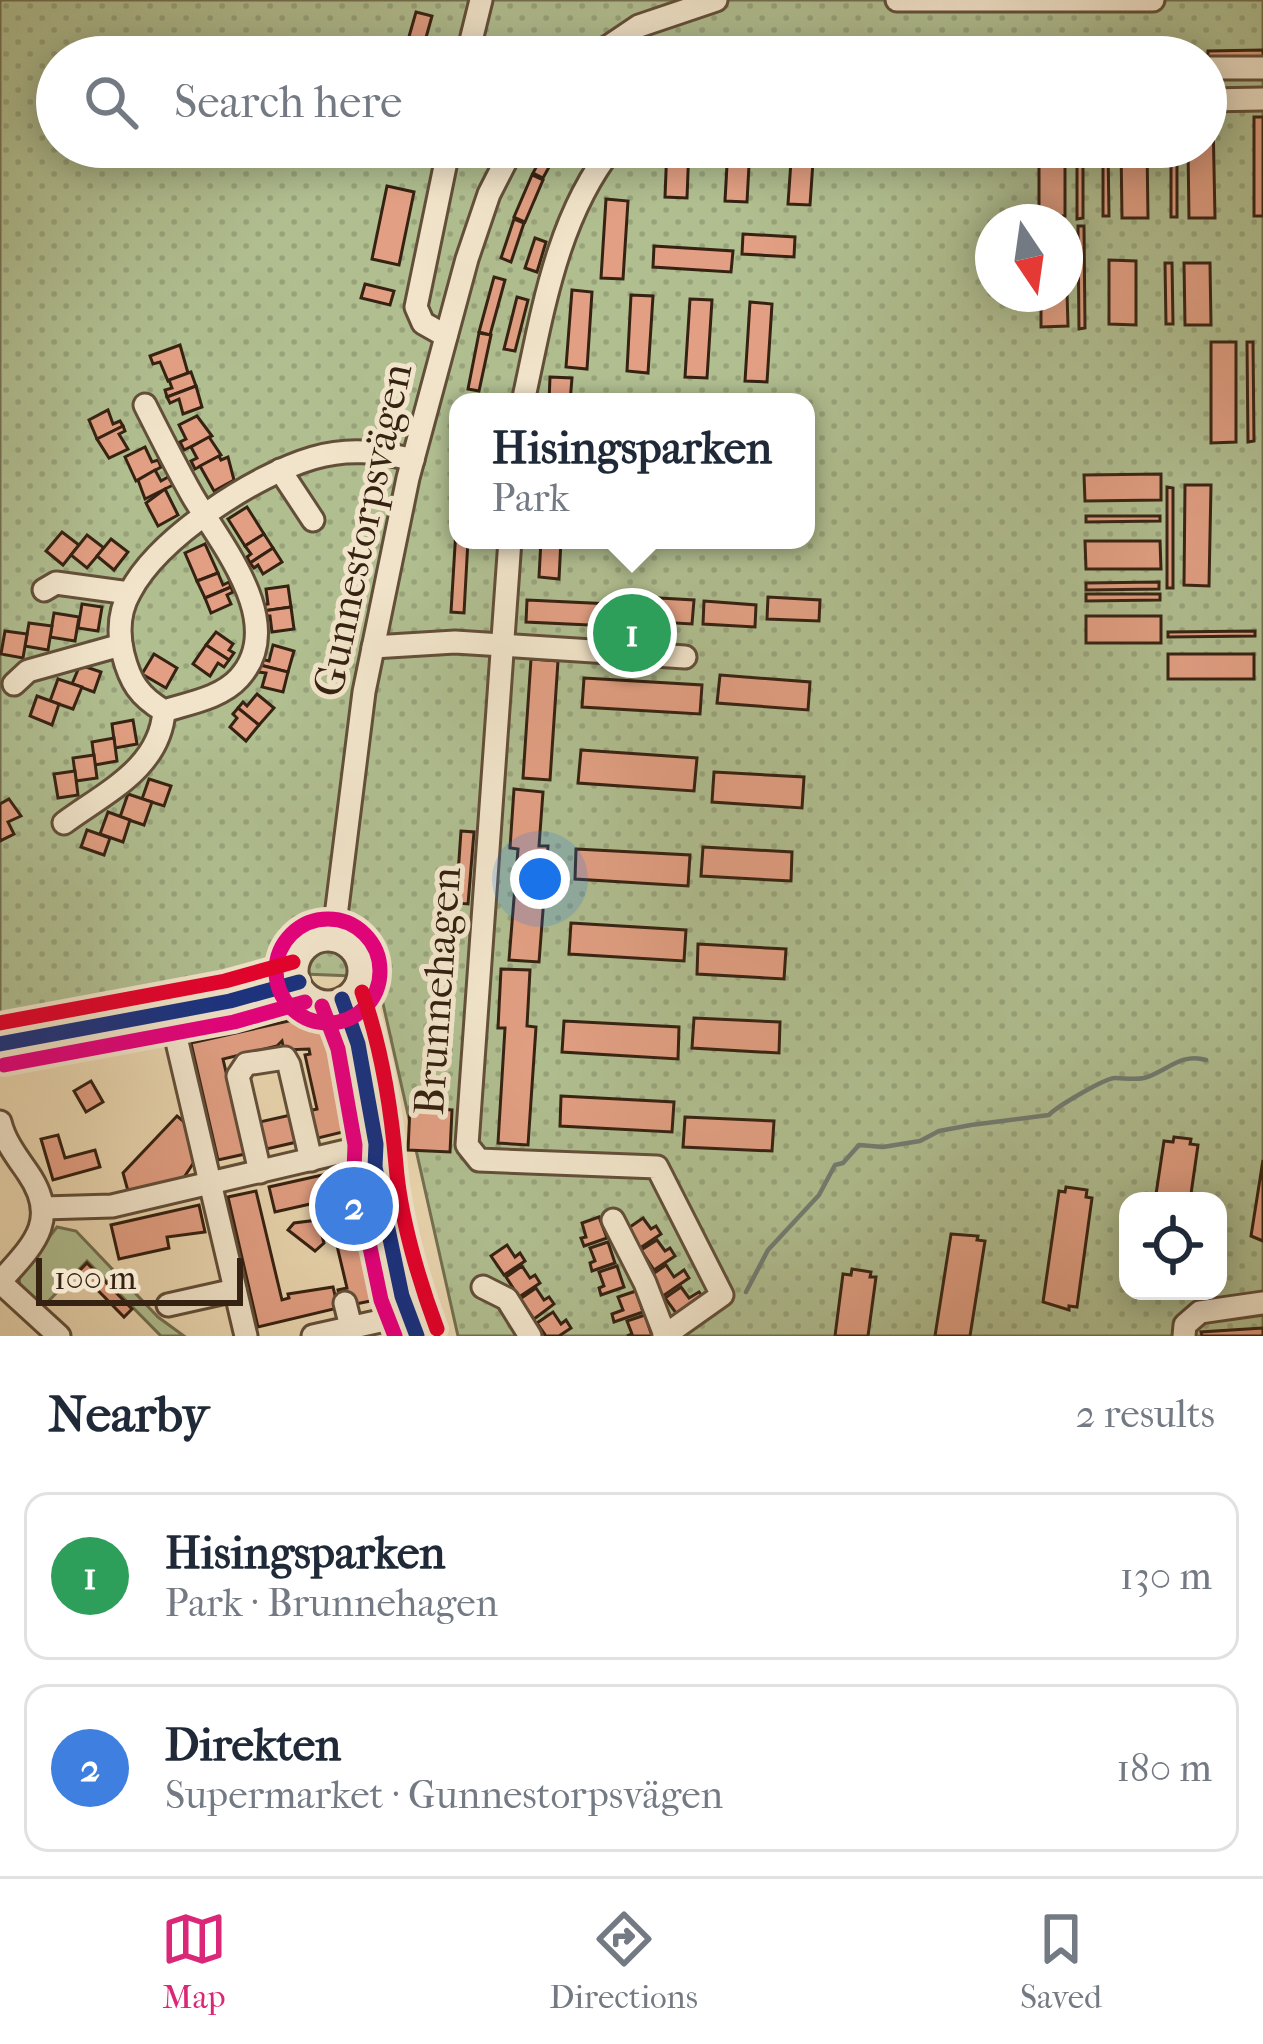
<!DOCTYPE html>
<html lang="en">
<head>
<meta charset="utf-8">
<style>
	body { margin:0; font-family:"IM FELL French Canon",serif; background:#f2f2f3; color:#1f2937 }
	.controls { position:absolute; right:36px; bottom:36px; display:grid; overflow:hidden; border-radius:24px; box-shadow:0 6px 30px #0003 }
	.controls button { width:108px; height:108px; display:grid; place-items:center; padding:0; border:0; border-bottom:3px solid #e0e1e3; background:#fff; color:#1f2937; font:60px sans-serif }
	.compass { position:absolute; left:975px; top:204px; width:108px; height:108px; border-radius:50%; background:#fff; box-shadow:0 6px 30px #0003; rotate:167deg }
	.scale { position:absolute; left:36px; bottom:30px; width:207px; box-sizing:border-box; padding-left:12px; border:6px solid #362212; border-top:0; font-size:33px; line-height:42px; white-space:nowrap; color:#362212; -webkit-text-stroke:9px #f1e4ca; paint-order:stroke }
	.you { position:absolute; left:540px; top:879px; width:42px; height:42px; margin:-30px; border:9px solid #fff; border-radius:50%; background:#1a73e8; box-shadow:0 0 0 18px #1a73e833 }
	.badge { display:grid; place-items:center; width:78px; height:78px; border-radius:50%; background:#db2777; color:#fff; font-size:39px; font-weight:700 }
	.pin { position:absolute; translate:-50% -50%; border:6px solid #fff; box-shadow:0 3px 12px #0006 }
	.popup { position:absolute; left:449px; top:393px; width:366px; height:156px; box-sizing:border-box; display:grid; place-content:center; border-radius:24px; background:#fff; filter:drop-shadow(0 3px 9px #0005); font-size:39px; white-space:nowrap; color:#747a83 }
	.popup b { font-size:45px; color:#1f2937 }
	.popup::after { content:''; position:absolute; left:50%; top:100%; margin-left:-24px; border:24px solid transparent; border-top-color:#fff }
	.list { margin:0; padding:0; list-style:none }
	h2 { display:flex; justify-content:space-between; align-items:center; height:156px; margin:0; padding:0 48px; font-size:51px }
	h2 small { font-size:39px; font-weight:400; color:#747a83 }
	.list li { display:grid; grid-template-columns:78px 1fr auto; gap:36px; align-items:center; box-sizing:border-box; height:168px; margin:0 24px 24px; padding:0 24px; border:3px solid #e0e1e3; border-radius:24px }
	.list b { display:block; font-size:45px; white-space:nowrap }
	.list p { margin:0; font-size:39px; white-space:nowrap; color:#747a83 }
	.list em { font-size:39px; font-style:normal; color:#747a83 }
	.icon { flex:none; width:66px; height:66px; fill:none; stroke:currentColor; stroke-width:2; stroke-linecap:round; stroke-linejoin:round }
	.map { position:relative; flex:none; width:1263px; height:1336px; overflow:hidden }
	.search { position:absolute; background:#fff; box-shadow:0 6px 30px #0003; left:36px; right:36px; top:36px; height:132px; display:flex; align-items:center; gap:30px; box-sizing:border-box; padding:0 42px; border-radius:66px; color:#747a83; font-size:45px }
	.sheet { height:540px; background:#fff }
	nav { display:flex; justify-content:space-around; align-items:center; box-sizing:border-box; height:168px; border-top:3px solid #e0e1e3; background:#fff; font-size:33px; color:#747a83 }
	nav a { display:grid; justify-items:center; gap:6px }
	nav .on { color:#db2777 }
	.map>svg:first-child { display:block }
	.green { fill:#b0be90; stroke:#737051; stroke-width:3 }
	.park { fill:url(#park-dots); stroke:#737051; stroke-width:3; fill-rule:evenodd }
	.lines { fill:none; stroke-linecap:round; stroke-linejoin:round }
	.stream { stroke:#717c71; stroke-width:4.5 }
	.building { fill:#e29f83; stroke:#362212; stroke-width:3 }
	.minor-casing { stroke:#634f39; stroke-width:27 }
	.minor { stroke:#f1e4ca; stroke-width:21 }
	.bus-1-casing { stroke:#f1e4ca; stroke-width:24 }
	.bus-2-casing { stroke:#f1e4ca; stroke-width:24 }
	.bus-3-casing { stroke:#f1e4ca; stroke-width:24 }
	.bus-1 { stroke:#183181; stroke-width:15 }
	.bus-2 { stroke:#e5007d; stroke-width:15 }
	.bus-3 { stroke:#e4002b; stroke-width:15 }
	.labels { text-anchor:middle; dominant-baseline:central; stroke-width:10; stroke-linejoin:round; paint-order:stroke }
	.street-label { font-size:42px; fill:#362212; stroke:#f1e4ca }
</style>
</head>
<body>
<div class="map">
<svg width="1263" height="1336" viewBox="0 0 1263 1336">
	<defs>
		<pattern id="park-dots" width="8" height="8" patternUnits="userSpaceOnUse" patternTransform="scale(3)"><rect width="8" height="8" fill="#b0be90"/><path d="M2 2h.1M6 6h.1" fill="none" stroke="#98a37b" stroke-width="1.8" stroke-linecap="round"/></pattern>
	</defs>
	<rect width="100%" height="100%" fill="#e9d5ae"/>
	<filter id="stains"><feTurbulence type="fractalNoise" baseFrequency=".00167" numOctaves="4"/><feColorMatrix values="0 0 0 0 .2 0 0 0 0 .09 0 0 0 0 .02 0 0 0 .5 -.17"/></filter>
	<radialGradient id="worn" r=".72"><stop offset=".6" stop-color="#630" stop-opacity="0"/><stop offset="1" stop-color="#630" stop-opacity=".3"/></radialGradient>
	<polygon class="green" points="57,1227 76,1231 158,1317 184,1336 161,1336 87,1261 42,1308 20,1287 19,1276"/>
	<path class="park" d="M0 0H1263V1336H458L377 977 253 972 0 1021ZM57 57H1206V147H57ZM993 222H1065V294H993ZM458 402H806V540H458ZM1128 1201H1218V1291H1128Z"/>
	<g class="lines">
		<path class="stream" d="M746 1292 768 1250 819 1195 835 1165 843 1163 859 1145 883 1147 920 1141 939 1131 971 1125 1049 1115C1056 1107 1105 1078 1115 1078 1124 1078 1133 1080 1144 1078 1166 1072 1181 1052 1206 1060"/>
	</g>
	<g class="building">
		<polygon points="416,12 432,16 422,52 406,47"/>
		<polygon points="1263,50 1263,63 1208,63 1208,51"/>
		<rect x="1116" y="51" width="79" height="6"/>
		<rect x="1254" y="117" width="9" height="99"/>
		<polygon points="1206,118 1213,118 1215,218 1189,218 1188,147 1206,147"/>
		<polygon points="547,147 560,147 543,178 533,173"/>
		<polygon points="667,147 689,147 687,198 665,197"/>
		<polygon points="728,147 750,147 747,202 725,201"/>
		<polygon points="792,147 814,147 810,205 788,204"/>
		<rect x="1039" y="147" width="26" height="69"/>
		<polygon points="1077,147 1083,147 1083,218 1077,219"/>
		<polygon points="1103,147 1108,147 1109,216 1103,216"/>
		<polygon points="1121,147 1147,147 1148,218 1122,218"/>
		<polygon points="1177,147 1177,217 1171,217 1171,147"/>
		<polygon points="532,175 543,180 525,222 514,217"/>
		<polygon points="387,186 414,192 399,265 372,259"/>
		<polygon points="606,199 628,201 623,279 601,278"/>
		<polygon points="514,219 524,223 511,262 501,258"/>
		<polygon points="1065,224 1068,326 1041,327 1041,294 1065,294"/>
		<polygon points="1078,226 1084,226 1085,328 1079,329"/>
		<polygon points="743,234 795,237 794,257 742,254"/>
		<polygon points="535,238 546,242 537,272 525,268"/>
		<polygon points="654,246 733,251 731,272 653,267"/>
		<polygon points="1109,260 1136,261 1136,325 1109,324"/>
		<polygon points="1165,263 1172,263 1173,324 1166,324"/>
		<polygon points="1184,263 1210,263 1211,325 1185,325"/>
		<polygon points="494,277 505,280 490,335 479,332"/>
		<polygon points="365,284 394,291 390,305 361,298"/>
		<polygon points="572,290 592,292 587,369 566,367"/>
		<polygon points="631,295 653,296 648,373 627,371"/>
		<polygon points="517,297 528,300 515,351 504,349"/>
		<polygon points="690,299 712,300 707,378 685,377"/>
		<polygon points="750,302 772,304 767,382 745,381"/>
		<polygon points="479,333 491,335 479,391 468,389"/>
		<polygon points="1211,342 1236,342 1236,442 1211,443"/>
		<polygon points="1247,342 1253,342 1254,441 1248,442"/>
		<polygon points="180,345 188,373 168,381 160,362 153,364 150,356"/>
		<polygon points="191,372 196,386 167,397 165,390 172,388 169,380"/>
		<polygon points="550,377 572,378 570,402 549,402"/>
		<polygon points="196,386 202,407 183,414 179,399 170,403 167,397"/>
		<polygon points="108,410 113,424 120,421 123,426 97,439 89,420"/>
		<polygon points="197,416 212,436 184,450 180,442 186,439 179,425"/>
		<polygon points="123,426 125,431 119,434 128,449 109,458 97,439"/>
		<polygon points="209,437 221,455 195,469 191,461 197,458 191,447"/>
		<polygon points="145,447 152,462 158,460 161,467 136,481 125,457"/>
		<polygon points="219,456 221,460 228,457 234,480 214,491 200,466"/>
		<polygon points="155,470 161,481 168,477 173,485 145,499 138,480"/>
		<polygon points="1161,474 1161,500 1085,501 1084,475"/>
		<polygon points="1185,485 1211,485 1209,586 1184,585"/>
		<polygon points="1167,487 1173,488 1173,588 1167,588"/>
		<polygon points="165,489 178,515 158,526 146,503"/>
		<polygon points="458,496 458,540 468,540 464,613 451,612"/>
		<polygon points="247,507 264,534 245,546 228,519"/>
		<polygon points="1086,516 1160,516 1160,521 1086,522"/>
		<polygon points="62,532 79,545 63,565 46,551"/>
		<polygon points="264,534 273,548 250,563 247,557 251,554 245,546"/>
		<polygon points="87,535 104,548 87,568 71,555"/>
		<polygon points="111,539 128,552 114,570 97,556"/>
		<polygon points="541,540 561,540 559,579 539,577"/>
		<polygon points="1085,541 1160,541 1161,569 1086,569"/>
		<polygon points="205,544 218,573 197,581 185,553"/>
		<polygon points="273,548 282,562 263,574 258,565 254,568 250,563"/>
		<polygon points="218,573 223,585 229,582 231,587 205,598 197,581"/>
		<polygon points="1159,582 1159,589 1086,590 1086,583"/>
		<polygon points="288,586 291,607 263,611 262,605 268,604 266,589"/>
		<polygon points="231,587 233,592 227,595 231,604 211,613 205,598"/>
		<polygon points="1086,594 1160,594 1160,600 1086,601"/>
		<polygon points="642,597 694,600 692,624 641,621"/>
		<polygon points="768,597 820,600 819,621 767,619"/>
		<polygon points="527,600 632,605 631,627 526,622"/>
		<polygon points="704,601 756,605 755,627 703,624"/>
		<polygon points="82,604 102,607 98,631 78,628"/>
		<polygon points="291,607 294,629 272,632 270,616 264,616 263,611"/>
		<polygon points="54,613 79,617 75,641 50,637"/>
		<rect x="1086" y="616" width="75" height="27"/>
		<polygon points="29,623 52,626 48,650 25,646"/>
		<polygon points="5,631 27,634 23,658 1,654"/>
		<polygon points="1255,631 1255,636 1168,637 1168,632"/>
		<polygon points="216,632 233,644 229,650 234,653 229,660 206,645"/>
		<polygon points="206,645 229,660 224,667 218,663 210,676 193,664"/>
		<polygon points="273,645 294,651 288,672 260,665 261,659 269,661"/>
		<polygon points="154,654 177,668 166,688 142,674"/>
		<rect x="1168" y="654" width="86" height="25"/>
		<polygon points="531,659 558,661 550,780 523,778"/>
		<polygon points="80,665 101,672 94,692 72,684"/>
		<polygon points="260,665 288,672 283,692 262,687 266,673 258,672"/>
		<polygon points="720,675 810,682 808,710 717,703"/>
		<polygon points="584,678 702,685 700,714 582,707"/>
		<polygon points="58,679 82,687 73,709 50,701"/>
		<polygon points="257,694 274,708 259,725 238,708 243,702 247,706"/>
		<polygon points="37,696 59,704 52,725 30,716"/>
		<polygon points="238,708 259,725 246,741 230,727 237,718 233,714"/>
		<polygon points="133,720 137,744 115,748 112,724"/>
		<polygon points="114,738 117,761 95,765 92,742"/>
		<polygon points="581,750 697,758 694,791 578,783"/>
		<polygon points="94,755 97,778 76,781 73,758"/>
		<polygon points="75,771 78,795 58,798 54,774"/>
		<polygon points="714,772 804,777 802,808 712,802"/>
		<polygon points="149,779 171,786 164,806 142,799"/>
		<polygon points="514,789 543,792 539,846 548,846 539,962 509,960 518,849 510,848"/>
		<polygon points="128,794 152,802 144,825 120,817"/>
		<polygon points="9,799 21,816 8,822 14,834 0,841 0,804"/>
		<polygon points="108,812 130,820 123,842 100,834"/>
		<polygon points="87,830 110,838 104,855 81,847"/>
		<polygon points="461,831 474,832 468,904 456,903"/>
		<polygon points="703,847 792,852 791,881 701,876"/>
		<polygon points="576,849 690,855 688,886 575,879"/>
		<polygon points="571,923 686,930 684,961 569,954"/>
		<polygon points="698,944 786,949 784,979 697,974"/>
		<polygon points="501,969 530,970 527,1026 536,1027 528,1145 498,1143 505,1028 498,1028"/>
		<polygon points="302,1018 315,1021 323,1029 347,1131 314,1139 308,1111 317,1109 305,1055 310,1054 309,1049 284,1050 282,1041 277,1046 223,1059 245,1154 218,1160 191,1043"/>
		<polygon points="694,1018 780,1022 779,1053 692,1048"/>
		<polygon points="564,1021 679,1027 678,1059 562,1052"/>
		<polygon points="91,1081 103,1102 86,1112 74,1091"/>
		<polygon points="561,1096 674,1102 672,1132 560,1126"/>
		<polygon points="410,1107 452,1110 450,1152 408,1150"/>
		<polygon points="295,1114 301,1141 262,1150 255,1123"/>
		<polygon points="177,1116 188,1125 196,1159 181,1182 128,1191 123,1173"/>
		<polygon points="685,1117 774,1121 772,1151 683,1147"/>
		<polygon points="58,1135 65,1158 95,1150 100,1167 53,1180 41,1139"/>
		<polygon points="1174,1137 1191,1139 1190,1144 1198,1145 1190,1201 1155,1201 1164,1141 1173,1142"/>
		<polygon points="1263,1160 1263,1241 1251,1236"/>
		<polygon points="349,1169 380,1299 351,1305 341,1304 338,1290 347,1288 325,1195 318,1197 319,1202 275,1212 269,1187"/>
		<polygon points="1066,1187 1087,1190 1086,1197 1092,1198 1077,1307 1069,1306 1069,1310 1043,1302 1059,1191 1065,1192"/>
		<polygon points="256,1191 282,1300 289,1298 288,1294 333,1287 338,1308 258,1327 228,1197"/>
		<polygon points="199,1205 205,1232 167,1237 169,1248 119,1259 111,1225"/>
		<polygon points="599,1217 607,1238 584,1246 581,1238 586,1237 582,1223"/>
		<polygon points="643,1218 651,1229 656,1226 661,1234 640,1248 627,1229"/>
		<polygon points="318,1220 324,1243 315,1251 288,1230 294,1223"/>
		<polygon points="951,1234 978,1236 977,1240 985,1241 970,1336 935,1336"/>
		<polygon points="657,1240 665,1251 670,1248 675,1256 654,1270 641,1250"/>
		<polygon points="608,1242 615,1263 592,1271 590,1263 595,1261 590,1248"/>
		<polygon points="507,1245 515,1257 520,1253 525,1261 504,1275 491,1256"/>
		<polygon points="87,1263 132,1309 124,1317 79,1271"/>
		<polygon points="666,1265 674,1277 684,1270 689,1278 663,1296 650,1276"/>
		<polygon points="522,1266 530,1278 535,1275 540,1283 519,1297 506,1277"/>
		<polygon points="617,1266 624,1287 601,1295 599,1288 604,1286 599,1272"/>
		<polygon points="852,1269 871,1272 870,1277 876,1277 868,1336 835,1336 843,1274 851,1275"/>
		<polygon points="681,1287 689,1298 699,1292 704,1299 679,1317 665,1298"/>
		<polygon points="536,1288 544,1300 549,1297 554,1304 534,1319 520,1299"/>
		<polygon points="636,1291 643,1312 614,1322 612,1314 623,1310 618,1297"/>
		<polygon points="553,1312 561,1324 566,1320 571,1328 559,1336 546,1336 537,1323"/>
		<polygon points="645,1315 652,1336 627,1336 632,1334 627,1321"/>
		<polygon points="1263,1328 1263,1336 1202,1336 1201,1332"/>
	</g>
	<g class="lines">
		<defs>
			<g id="minor">
				<polyline points="897,0 1153,0"/>
				<polyline points="467,57 481,0"/>
				<polyline points="593,57 639,26 716,0"/>
				<polyline points="1206,68 1263,68"/>
				<polyline points="1206,100 1263,99"/>
				<polyline points="446,336 423,323 416,307 449,147"/>
				<path d="M523 402C542 316 556 218 613 147"/>
				<path d="M145 405C160 435 175 465 192 495 219 542 289 623 239 678 221 698 189 703 164 711 139 696 130 682 123 654 118 633 119 611 130 592 159 537 255 475 313 458 347 448 379 451 413 460"/>
				<polyline points="280,470 313,520"/>
				<polyline points="510,540 467,1145 479,1160 657,1167 722,1295 664,1336"/>
				<polyline points="44,590 56,583 129,593"/>
				<polyline points="373,647 455,642 685,657"/>
				<polyline points="14,684 28,671 121,645"/>
				<path d="M64 823C106 792 160 768 164 711"/>
				<circle cx="328" cy="971" r="31"/>
				<polyline points="333,940 364,692 408,478 467,259 489,194 513,147"/>
				<polyline points="342,999 358,1044 376,1144 375,1167 402,1296 417,1336"/>
				<polyline points="170,1012 246,1336"/>
				<polyline points="0,1044 230,1001 299,982"/>
				<path d="M0 1122C5 1142 17 1157 28 1173 61 1221 32 1246 0 1282L59 1336"/>
				<polyline points="260,1172 238,1076 246,1064 285,1058 289,1065 311,1160"/>
				<polyline points="43,1208 112,1206 376,1144"/>
				<polyline points="613,1220 645,1283 665,1335"/>
				<polyline points="483,1287 507,1299 530,1336"/>
				<polyline points="345,1303 351,1327"/>
				<polyline points="168,1305 235,1290"/>
				<polyline points="313,1336 412,1314"/>
				<polyline points="1184,1336 1185,1325 1200,1312 1263,1303"/>
			</g>
		</defs>
		<use href="#minor" class="minor-casing"/>
		<use href="#minor" class="minor"/>
		<defs>
			<g id="bus-1">
				<polyline points="342,999 358,1044 376,1144 375,1167 402,1296 417,1336"/>
				<polyline points="0,1044 230,1001 299,982"/>
			</g>
			<g id="bus-2">
				<circle cx="328" cy="971" r="52"/>
				<polyline points="322,1006 338,1049 355,1145 354,1171 381,1300 395,1336"/>
				<polyline points="4,1065 234,1022 305,1002"/>
			</g>
			<g id="bus-3">
				<path d="M362 992C382 1049 391 1106 396 1165 400 1217 419 1281 437 1329"/>
				<polyline points="0,1023 225,981 293,962"/>
			</g>
		</defs>
		<use href="#bus-1" class="bus-1-casing"/>
		<use href="#bus-2" class="bus-2-casing"/>
		<use href="#bus-3" class="bus-3-casing"/>
		<use href="#bus-1" class="bus-1"/>
		<use href="#bus-2" class="bus-2"/>
		<use href="#bus-3" class="bus-3"/>
	</g>
	<g class="labels">
		<g class="street-label">
			<text transform="translate(363 530) rotate(-78)">Gunnestorpsvägen</text>
			<text transform="translate(438 991) rotate(-86)">Brunnehagen</text>
		</g>
	</g>
	<rect width="100%" height="100%" filter="url(#stains)"/>
	<rect width="100%" height="100%" fill="url(#worn)"/>
</svg>
<div class="controls">
<button><svg class="icon" aria-label="locate" viewBox="0 0 24 24"><circle cx="12" cy="12" r="6"/><path d="M12 2v4M12 18v4M2 12h4M18 12h4"/></svg></button>
</div>
<svg class="compass" viewBox="-18 -18 36 36"><path d="M0-13l5 13h-10z" fill="#e53935"/><path d="M0 13l5-13h-10z" fill="#747a83"/></svg>
<div class="scale">100 m</div>
<div class="you"></div>
<div class="pin badge" style="left:632px;top:633px;background:#2e9e5b">1</div>
<div class="popup"><b>Hisingsparken</b>Park</div>
<div class="pin badge" style="left:354px;top:1206px;background:#3f7fe0">2</div>
<div class="search"><svg class="icon" aria-label="search" viewBox="0 0 24 24"><circle cx="10" cy="10" r="6"/><path d="M15 15l6 6"/></svg>Search here</div>
</div>
<section class="sheet">
<h2>Nearby<small>2 results</small></h2>
<ul class="list">
<li><span class="badge" style="background:#2e9e5b">1</span><div><b>Hisingsparken</b><p>Park · Brunnehagen</p></div><em>130 m</em></li>
<li><span class="badge" style="background:#3f7fe0">2</span><div><b>Direkten</b><p>Supermarket · Gunnestorpsvägen</p></div><em>180 m</em></li>
</ul>
</section>
<nav>
<a class="on"><svg class="icon" aria-label="map" viewBox="0 0 24 24"><path d="M3 6l6-2 6 2 6-2v14l-6 2-6-2-6 2zM9 4v14M15 6v14"/></svg>Map</a>
<a><svg class="icon" aria-label="directions" viewBox="0 0 24 24"><path d="M12 3l9 9-9 9-9-9zM9 14v-3h6M13 9l2 2-2 2"/></svg>Directions</a>
<a><svg class="icon" aria-label="saved" viewBox="0 0 24 24"><path d="M7 4h10v16l-5-4-5 4z"/></svg>Saved</a>
</nav>
</body>
</html>
